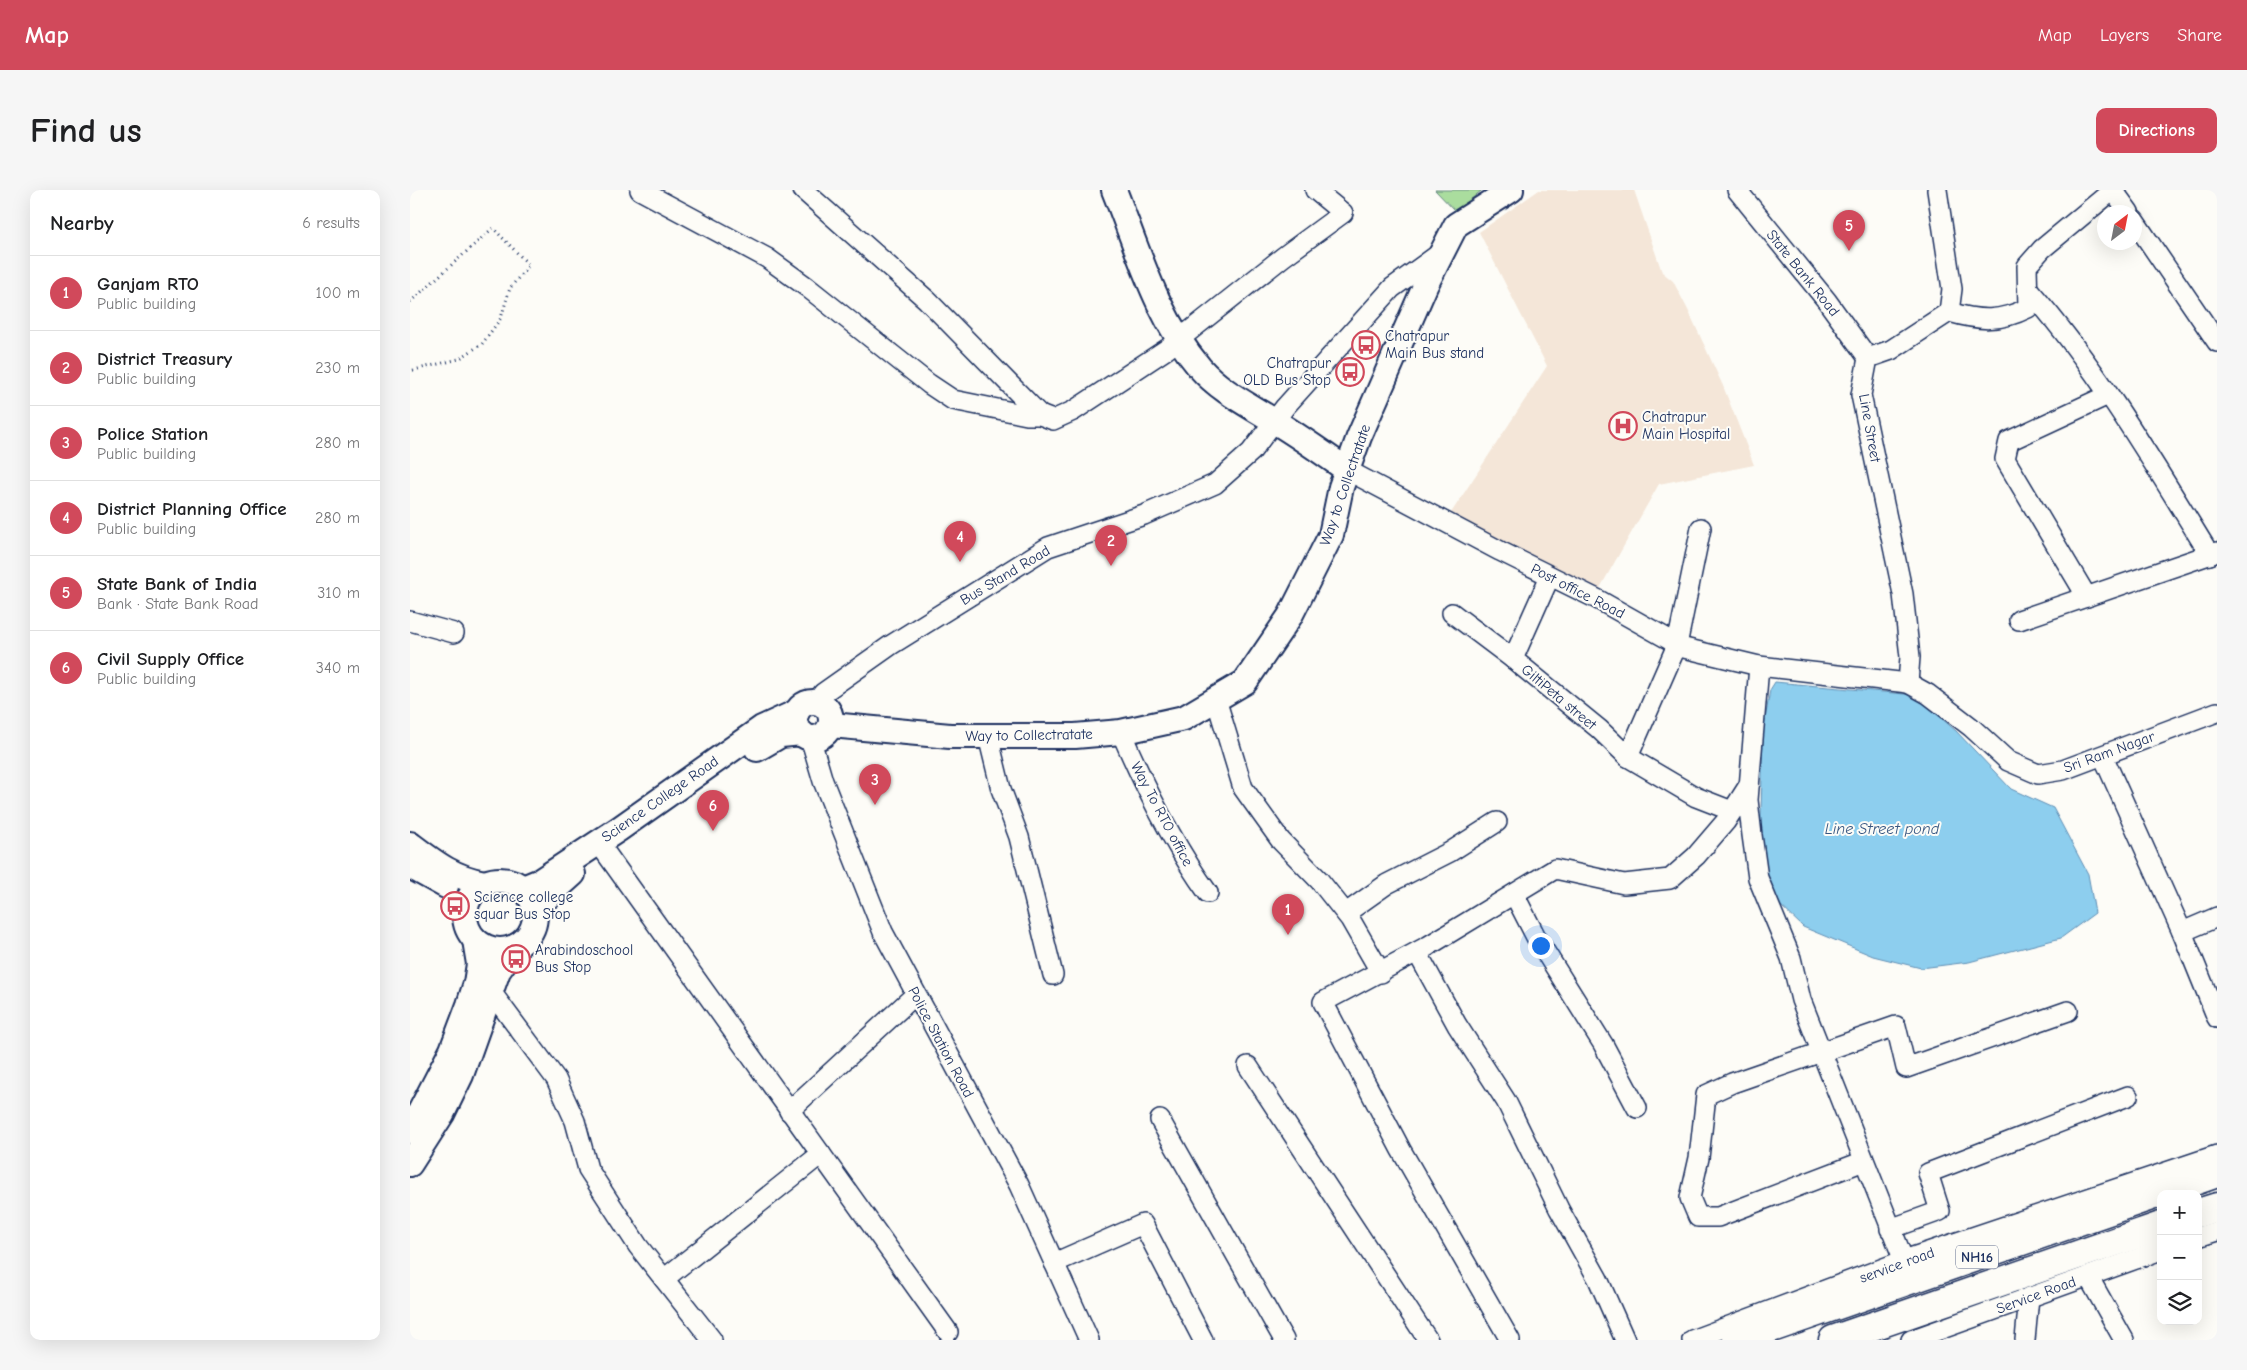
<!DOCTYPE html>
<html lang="en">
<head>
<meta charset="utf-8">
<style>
	body { margin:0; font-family:"Comic Neue",sans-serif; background:#f6f6f6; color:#202124 }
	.controls { position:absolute; right:15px; bottom:15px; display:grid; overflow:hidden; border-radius:10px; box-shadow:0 5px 20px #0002 }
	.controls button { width:45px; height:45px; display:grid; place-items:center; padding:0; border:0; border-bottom:1px solid #e0e0e0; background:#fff; color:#202124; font:25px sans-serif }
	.compass { position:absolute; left:1687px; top:15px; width:45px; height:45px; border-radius:50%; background:#fff; box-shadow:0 5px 20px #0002; rotate:32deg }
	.you { position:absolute; left:1130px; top:755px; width:18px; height:18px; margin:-12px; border:4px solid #fff; border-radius:50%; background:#1a73e8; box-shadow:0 0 0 8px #1a73e833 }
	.badge { display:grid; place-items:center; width:32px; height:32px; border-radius:50%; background:#d1495b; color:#fff; font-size:16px; font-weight:700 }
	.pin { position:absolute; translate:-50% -41px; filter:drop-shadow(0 1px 2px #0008) }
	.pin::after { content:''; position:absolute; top:26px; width:18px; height:15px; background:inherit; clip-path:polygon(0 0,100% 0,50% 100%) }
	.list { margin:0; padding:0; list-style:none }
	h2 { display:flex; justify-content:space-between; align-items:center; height:65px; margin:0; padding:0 20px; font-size:21px }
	h2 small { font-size:16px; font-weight:400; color:#757577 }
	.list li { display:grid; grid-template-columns:32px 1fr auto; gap:15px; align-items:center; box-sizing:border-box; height:75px; padding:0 20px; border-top:1px solid #e0e0e0 }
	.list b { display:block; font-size:19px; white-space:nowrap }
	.list p { margin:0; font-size:16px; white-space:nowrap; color:#757577 }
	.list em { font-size:16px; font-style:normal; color:#757577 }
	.icon { flex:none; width:28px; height:28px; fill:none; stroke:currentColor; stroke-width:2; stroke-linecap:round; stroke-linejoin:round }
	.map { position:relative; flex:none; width:1807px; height:1150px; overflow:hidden; border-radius:10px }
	header { display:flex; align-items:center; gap:30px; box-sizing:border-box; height:70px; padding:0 25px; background:#d1495b; color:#fff }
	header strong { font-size:24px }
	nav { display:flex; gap:28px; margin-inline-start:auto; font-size:18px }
	.intro { display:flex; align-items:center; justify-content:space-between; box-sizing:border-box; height:120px; padding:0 30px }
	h1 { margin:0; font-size:35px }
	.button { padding:12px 22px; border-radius:10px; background:#d1495b; color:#fff; font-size:18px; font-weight:700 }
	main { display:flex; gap:30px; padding:0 30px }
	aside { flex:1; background:#fff; border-radius:10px; box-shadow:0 5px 20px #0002 }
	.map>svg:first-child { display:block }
	.built { fill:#f4e6d8 }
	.green { fill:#aadd9e; stroke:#62867e }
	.water { fill:#8dceee; stroke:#5f8eb4 }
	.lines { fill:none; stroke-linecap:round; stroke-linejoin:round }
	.minor-casing { stroke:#1b2f5e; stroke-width:22 }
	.major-casing { stroke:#1b2f5e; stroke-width:28 }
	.highway-casing { stroke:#1b2f5e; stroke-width:31 }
	.path { stroke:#1b2f5e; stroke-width:3; stroke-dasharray:1 4; stroke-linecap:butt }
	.minor { stroke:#fdfcf7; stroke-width:19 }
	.major { stroke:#fdfcf7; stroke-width:24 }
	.highway { stroke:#fdfcf7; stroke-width:28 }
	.labels { text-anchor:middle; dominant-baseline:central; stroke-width:4; stroke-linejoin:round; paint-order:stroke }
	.shield { fill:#fdfcf7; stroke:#5f6c8c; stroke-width:1 }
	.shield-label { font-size:14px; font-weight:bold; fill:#1b2f5e }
	.street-label { font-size:15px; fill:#1b2f5e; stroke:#fdfcf7 }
	.poi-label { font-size:15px; fill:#1b2f5e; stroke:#fdfcf7; text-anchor:start }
	.water-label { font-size:16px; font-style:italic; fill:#385782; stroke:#fdfcf7 }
</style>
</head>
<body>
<header>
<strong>Map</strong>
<nav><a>Map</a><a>Layers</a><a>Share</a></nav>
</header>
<div class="intro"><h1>Find us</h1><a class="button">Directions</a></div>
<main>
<aside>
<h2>Nearby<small>6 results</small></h2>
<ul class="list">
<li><span class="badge">1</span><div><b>Ganjam RTO</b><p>Public building</p></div><em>100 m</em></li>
<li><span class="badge">2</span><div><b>District Treasury</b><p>Public building</p></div><em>230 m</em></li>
<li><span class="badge">3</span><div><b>Police Station</b><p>Public building</p></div><em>280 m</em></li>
<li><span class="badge">4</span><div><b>District Planning Office</b><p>Public building</p></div><em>280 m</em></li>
<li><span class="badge">5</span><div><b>State Bank of India</b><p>Bank · State Bank Road</p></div><em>310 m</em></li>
<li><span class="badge">6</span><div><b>Civil Supply Office</b><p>Public building</p></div><em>340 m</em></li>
</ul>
</aside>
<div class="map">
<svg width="1807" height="1150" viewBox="0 0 1807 1150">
	<rect width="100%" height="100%" fill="#fdfcf7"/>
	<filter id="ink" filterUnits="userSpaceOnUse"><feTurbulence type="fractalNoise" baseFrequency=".02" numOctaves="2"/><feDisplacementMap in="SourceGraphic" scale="10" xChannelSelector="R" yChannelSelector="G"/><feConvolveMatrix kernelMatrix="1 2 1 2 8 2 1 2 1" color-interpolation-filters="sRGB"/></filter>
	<g filter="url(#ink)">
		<polygon class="built" points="1129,0 1224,0 1252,82 1263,91 1279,122 1313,196 1344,275 1249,294 1186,405 1039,326 1137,176 1069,42"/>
		<polygon class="green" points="1025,0 1072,0 1046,22"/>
		<polygon class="water" points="1365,492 1505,505 1546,541 1601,599 1643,618 1678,684 1685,723 1651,748 1559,772 1511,778 1463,766 1393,737 1368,713 1350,665 1353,542 1360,500"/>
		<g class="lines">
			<defs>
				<g id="minor">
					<polyline points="230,0 357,68 397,97 519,194 543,210 617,225 630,225 643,230 663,221 757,159 873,67 933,23 905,0"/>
					<polyline points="393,0 517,110 630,225"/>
					<polyline points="1327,0 1417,111 1458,168"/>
					<polyline points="1703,0 1719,22"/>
					<polyline points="1724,30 1807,152"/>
					<path d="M1619 100C1689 180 1744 274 1800 365"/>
					<path d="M1539 122C1570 131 1590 132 1618 118L1617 76 1632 59 1703 0"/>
					<polyline points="937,280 1090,361 1187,409 1274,458 1349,476 1498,493 1518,504 1561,537 1598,571 1628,584 1653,580 1807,522"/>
					<polyline points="1140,386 1103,469 1189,539 1218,567 1286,607 1322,621"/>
					<polyline points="1677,407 1595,269 1599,251 1698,205"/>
					<polyline points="1042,423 1103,469"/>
					<polyline points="1609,430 1807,362"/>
					<polyline points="0,431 44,443"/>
					<polyline points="1349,476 1338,610 1342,645 1348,688 1381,768 1391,810 1494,1071"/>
					<polyline points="1498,493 1500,467 1493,404 1451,205 1458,168 1481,160 1539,122 1542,99 1527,0"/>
					<polyline points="806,509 833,598 871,651 909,690 940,729 971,783"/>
					<polyline points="406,512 413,503 481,455 638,357 734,325 805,294 841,262 875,217 982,98 1033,61"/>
					<path d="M711 542C735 598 762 653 798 703"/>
					<polyline points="578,546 591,599 609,647 643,785"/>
					<polyline points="400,547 413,591 473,742 609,995 679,1150"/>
					<polyline points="1693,566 1772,742 1807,828"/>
					<polyline points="1218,567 1267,455 1291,338"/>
					<polyline points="188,652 538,1142"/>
					<polyline points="1104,704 1126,747 1193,854 1227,918"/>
					<polyline points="936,723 977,694 1040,662 1087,632"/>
					<polyline points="1772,742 1807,727"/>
					<polyline points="1007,762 1047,835 1096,911 1149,1019 1188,1089 1215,1150"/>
					<polyline points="82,803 146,889 165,931 178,979 228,1056 302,1150"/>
					<polyline points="838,876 1018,1150"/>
					<polyline points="379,921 505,805"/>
					<polyline points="750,930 874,1150"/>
					<polyline points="1454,971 1308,1027 1288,1027 1280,1008 1289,968 1296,905 1322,893 1486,836 1496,878 1658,821"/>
					<polyline points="1480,1039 1530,1021 1518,983 1718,906"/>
					<polyline points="1788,1047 1807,1041"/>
					<polyline points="644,1073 733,1034 793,1150"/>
					<polyline points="1678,1086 1714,1150"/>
					<polyline points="254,1089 411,964"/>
					<polyline points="1100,1150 991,960 913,812 1018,756 1145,679 1214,694 1260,689 1286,666 1316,631 1339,595"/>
					<polyline points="1282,1150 1503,1067 1807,965"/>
					<polyline points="1501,1150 1751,1060"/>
					<polyline points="1615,1150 1619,1107"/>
				</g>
				<g id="major">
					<path d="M704 0C729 62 746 126 790 178 810 201 839 215 864 231 889 246 913 263 937 280"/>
					<circle cx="403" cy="530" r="18"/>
					<polyline points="421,535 540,546 665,546 711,542 774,528 835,492 880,426 921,345 931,297 949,247 1016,94 1046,35 1101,0"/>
					<polyline points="347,559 371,545 392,543"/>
					<path d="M0 654C25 673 44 688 75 693"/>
					<polyline points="0,676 36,696"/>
					<circle cx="90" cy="725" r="35"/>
					<polyline points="113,698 130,691 209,639 352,538 387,522"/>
					<polyline points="125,718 163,684"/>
					<polyline points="0,941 42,860 59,815 66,793 69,774 65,750"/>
					<polyline points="0,974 32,924 51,885 88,781 105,757"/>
				</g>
				<g id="highway">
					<polyline points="1788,1023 1807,1017"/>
					<polyline points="1327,1150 1807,983"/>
					<polyline points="1423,1150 1751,1036"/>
				</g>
			</defs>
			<use href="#minor" class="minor-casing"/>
			<use href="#major" class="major-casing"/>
			<use href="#highway" class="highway-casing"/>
			<polyline class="path" points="0,112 83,38 119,75 100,98 91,128 72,154 49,169 0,181"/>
			<use href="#minor" class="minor"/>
			<use href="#major" class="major"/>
			<use href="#highway" class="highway"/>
		</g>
	</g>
	<defs>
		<symbol id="bus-ring" viewBox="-11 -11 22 22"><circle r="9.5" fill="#fdfcf7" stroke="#d1495b" stroke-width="1.5"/><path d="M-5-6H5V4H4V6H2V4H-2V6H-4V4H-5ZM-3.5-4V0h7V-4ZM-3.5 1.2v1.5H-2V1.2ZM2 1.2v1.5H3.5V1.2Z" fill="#d1495b"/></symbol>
		<symbol id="hospital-ring" viewBox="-11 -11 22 22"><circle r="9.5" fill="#fdfcf7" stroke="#d1495b" stroke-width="1.5"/><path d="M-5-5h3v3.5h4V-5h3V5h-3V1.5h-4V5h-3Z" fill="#d1495b"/></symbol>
	</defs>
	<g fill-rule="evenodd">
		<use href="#bus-ring" x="940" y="139" width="32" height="32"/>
		<use href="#bus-ring" x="924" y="166" width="32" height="32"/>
		<use href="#hospital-ring" x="1197" y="220" width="32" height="32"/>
		<use href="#bus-ring" x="29" y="700" width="32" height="32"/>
		<use href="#bus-ring" x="90" y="753" width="32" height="32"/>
	</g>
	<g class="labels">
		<rect class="shield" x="1546" y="1055.5" width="42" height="23" rx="4"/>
		<g class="shield-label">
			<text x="1567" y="1067">NH16</text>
		</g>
		<g class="street-label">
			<text transform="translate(1393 83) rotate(51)">State Bank Road</text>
			<text transform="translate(1460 238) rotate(80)">Line Street</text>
			<text transform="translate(935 295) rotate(-71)">Way to Collectratate</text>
			<text transform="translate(595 385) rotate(-31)">Bus Stand Road</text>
			<text transform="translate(1168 401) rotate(27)">Post office Road</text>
			<text transform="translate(1149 507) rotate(40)">GiltiPeta street</text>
			<text transform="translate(619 545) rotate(-1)">Way to Collectratate</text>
			<text transform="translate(1699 562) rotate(-20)">Sri Ram Nagar</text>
			<text transform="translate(250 609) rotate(-35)">Science College Road</text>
			<text transform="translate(752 624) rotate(62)">Way To RTO office</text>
			<text transform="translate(531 852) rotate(62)">Police Station Road</text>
			<text transform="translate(1487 1075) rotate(-20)">service road</text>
			<text transform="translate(1626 1105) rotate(-20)">Service Road</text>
		</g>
		<g class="poi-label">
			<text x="975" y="146">Chatrapur<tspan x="975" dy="17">Main Bus stand</tspan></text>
			<text x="921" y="173" text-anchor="end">Chatrapur<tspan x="921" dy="17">OLD Bus Stop</tspan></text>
			<text x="1232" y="227">Chatrapur<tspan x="1232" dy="17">Main Hospital</tspan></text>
			<text x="64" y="707">Science college<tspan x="64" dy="17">squar Bus Stop</tspan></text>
			<text x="125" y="760">Arabindoschool<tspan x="125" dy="17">Bus Stop</tspan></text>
		</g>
		<g class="water-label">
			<text x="1472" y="639">Line Street pond</text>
		</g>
	</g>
</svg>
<div class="controls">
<button>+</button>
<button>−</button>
<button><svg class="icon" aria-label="layers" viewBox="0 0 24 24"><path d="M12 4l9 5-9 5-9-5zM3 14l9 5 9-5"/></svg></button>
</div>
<svg class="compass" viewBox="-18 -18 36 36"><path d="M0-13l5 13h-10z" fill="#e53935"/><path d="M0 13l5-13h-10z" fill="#757577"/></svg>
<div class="you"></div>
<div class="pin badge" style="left:878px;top:745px">1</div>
<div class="pin badge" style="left:701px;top:376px">2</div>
<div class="pin badge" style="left:465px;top:615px">3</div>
<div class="pin badge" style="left:550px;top:372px">4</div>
<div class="pin badge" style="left:1439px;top:61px">5</div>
<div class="pin badge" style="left:303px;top:641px">6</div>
</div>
</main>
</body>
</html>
